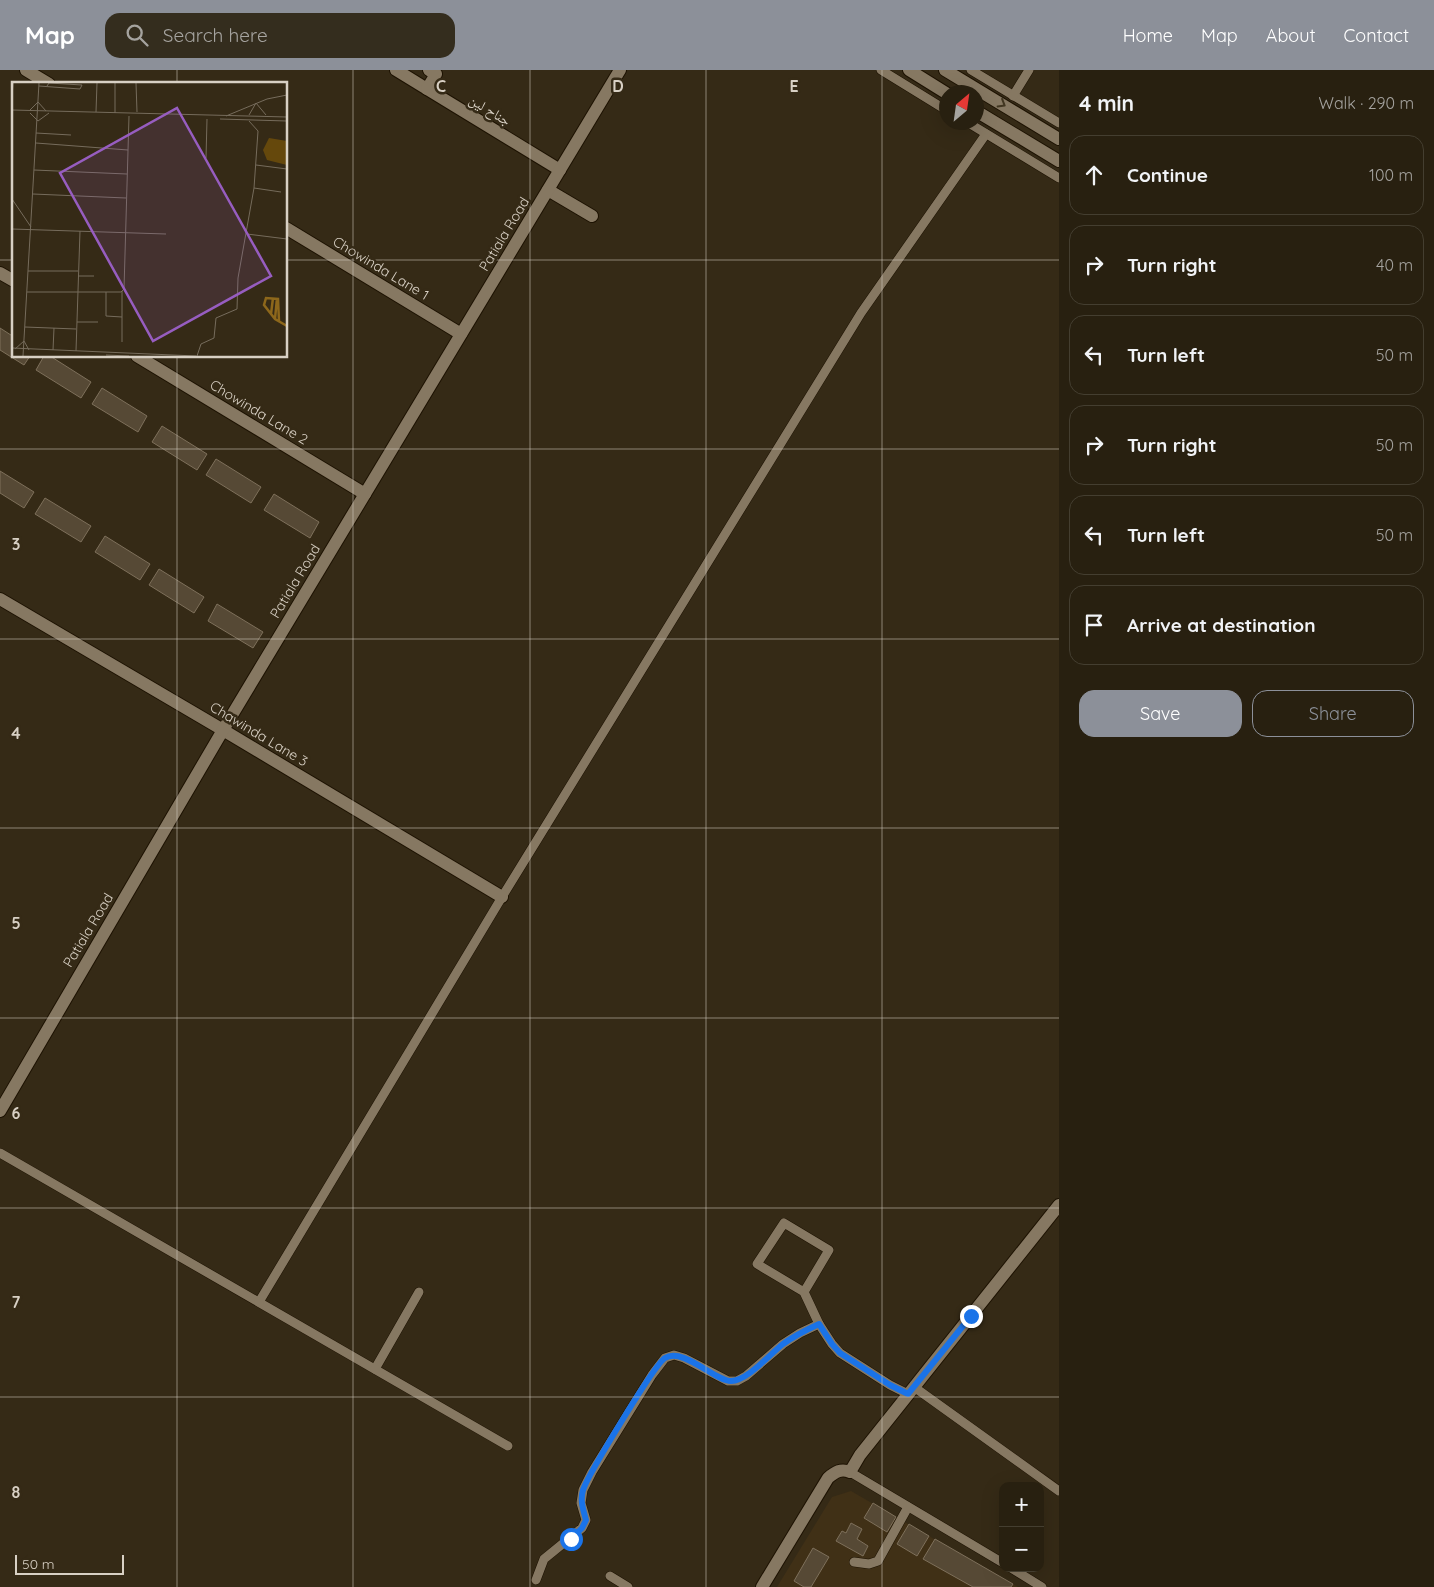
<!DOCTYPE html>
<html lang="en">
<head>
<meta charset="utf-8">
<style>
	body { margin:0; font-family:Quicksand,"Noto Naskh Arabic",sans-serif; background:#342d1e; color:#f1f3f6 }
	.controls { position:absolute; right:15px; bottom:15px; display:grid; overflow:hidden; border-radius:10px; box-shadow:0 5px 20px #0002 }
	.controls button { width:45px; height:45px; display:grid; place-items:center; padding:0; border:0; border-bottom:1px solid #443e30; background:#282010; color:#f1f3f6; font:25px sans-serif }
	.compass { position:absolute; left:939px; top:15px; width:45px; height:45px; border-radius:50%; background:#282010; box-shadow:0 5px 20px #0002; rotate:29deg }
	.scale { position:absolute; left:15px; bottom:12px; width:109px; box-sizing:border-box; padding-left:5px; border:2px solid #d8d0c4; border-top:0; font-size:14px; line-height:18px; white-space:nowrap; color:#d8d0c4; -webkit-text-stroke:4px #352a16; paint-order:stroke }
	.stop { position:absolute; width:15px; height:15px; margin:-11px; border:4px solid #1a73e8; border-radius:50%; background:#fff }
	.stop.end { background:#1a73e8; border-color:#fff; box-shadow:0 1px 5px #0008 }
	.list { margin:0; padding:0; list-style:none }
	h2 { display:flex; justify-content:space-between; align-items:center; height:65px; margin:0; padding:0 20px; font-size:21px }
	h2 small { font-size:16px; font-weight:400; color:#a5a39f }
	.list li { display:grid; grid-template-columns:32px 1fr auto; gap:15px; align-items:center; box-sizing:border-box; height:80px; margin:0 10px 10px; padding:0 10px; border:1px solid #443e30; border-radius:15px }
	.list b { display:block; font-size:19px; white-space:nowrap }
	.list em { font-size:16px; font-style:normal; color:#a5a39f }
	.actions { display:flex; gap:10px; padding:15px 20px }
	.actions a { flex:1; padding:11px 0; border:1px solid #8c9099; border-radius:15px; text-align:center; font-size:18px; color:#8c9099 }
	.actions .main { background:#8c9099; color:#fff }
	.icon { flex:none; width:28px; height:28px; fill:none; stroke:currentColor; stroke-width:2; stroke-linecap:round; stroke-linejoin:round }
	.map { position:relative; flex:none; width:1059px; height:1517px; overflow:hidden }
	header { display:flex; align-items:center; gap:30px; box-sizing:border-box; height:70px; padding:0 25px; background:#8c9099; color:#fff }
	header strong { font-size:24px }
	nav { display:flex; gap:28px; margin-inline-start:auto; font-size:18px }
	.search { width:350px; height:45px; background:#342d1e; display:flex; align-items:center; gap:12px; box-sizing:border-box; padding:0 18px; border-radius:15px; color:#a5a39f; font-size:19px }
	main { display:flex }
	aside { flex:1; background:#282010 }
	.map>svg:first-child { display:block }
	.built { fill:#403016 }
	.building { fill:#564935; stroke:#7e705b }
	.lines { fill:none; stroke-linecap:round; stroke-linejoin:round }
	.service-casing { stroke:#1d1202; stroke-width:10 }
	.minor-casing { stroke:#1d1202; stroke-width:14 }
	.secondary-casing { stroke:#1d1202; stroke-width:14 }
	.service { stroke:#867862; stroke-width:9 }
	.minor { stroke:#867862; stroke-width:12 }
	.secondary { stroke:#867862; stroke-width:12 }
	.oneway { stroke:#413621 }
	.route { stroke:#1a73e8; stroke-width:6 }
	.grid { fill:none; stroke:#d8d0c4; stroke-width:1; stroke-opacity:0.55 }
	.labels { text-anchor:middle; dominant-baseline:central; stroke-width:5; stroke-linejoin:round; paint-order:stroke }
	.street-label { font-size:14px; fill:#d8d0c4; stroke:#352a16 }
	.inset-river { fill:none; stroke:#8d671b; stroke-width:2.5 }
	.inset-road { fill:none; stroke:#766c5c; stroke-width:1 }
	.view { fill:#975dc0; fill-opacity:0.15; stroke:#975dc0; stroke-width:2.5 }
	.inset-edge { fill:none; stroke:#d8d0c4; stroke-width:2.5 }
	.grid-label { font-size:16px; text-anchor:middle; font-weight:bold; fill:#d8d0c4; stroke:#352a16; stroke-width:5; stroke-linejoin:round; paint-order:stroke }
</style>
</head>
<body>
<header>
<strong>Map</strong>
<div class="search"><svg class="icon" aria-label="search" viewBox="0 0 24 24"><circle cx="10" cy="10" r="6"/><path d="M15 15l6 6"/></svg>Search here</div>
<nav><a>Home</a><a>Map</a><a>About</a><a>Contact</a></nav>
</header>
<main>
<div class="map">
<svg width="1059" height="1517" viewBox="0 0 1059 1517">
	<rect width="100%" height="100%" fill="#352a16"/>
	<polygon class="built" points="851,1421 901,1450 1018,1517 777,1517 832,1427"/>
	<g class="building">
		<polygon points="0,258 14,267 14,286 30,286 24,295 0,280"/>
		<polygon points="44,286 50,286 91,312 81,328 36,300"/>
		<polygon points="102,318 147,346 138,362 92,334"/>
		<polygon points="162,356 207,384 197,400 152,372"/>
		<polygon points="216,389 261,417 251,433 206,405"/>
		<polygon points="0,401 34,422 24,438 0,423"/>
		<polygon points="274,424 319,452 310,468 264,440"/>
		<polygon points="45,428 91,456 81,472 35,444"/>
		<polygon points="105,466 150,494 140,510 95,482"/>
		<polygon points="159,499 204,527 194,543 149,515"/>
		<polygon points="217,534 263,562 253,578 208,551"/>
		<polygon points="873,1433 896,1447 887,1462 864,1448"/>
		<polygon points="851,1453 862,1459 857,1469 868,1476 863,1486 836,1471 842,1461 846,1463"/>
		<polygon points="909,1454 929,1466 917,1486 897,1474"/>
		<polygon points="935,1469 1013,1514 1011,1517 973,1517 923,1489"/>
		<polygon points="813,1478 829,1487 811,1517 804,1517 794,1511"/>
	</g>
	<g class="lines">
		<defs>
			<g id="service">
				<polyline points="881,0 946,40"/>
				<polyline points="971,0 1059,53"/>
				<polyline points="1013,26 1029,0"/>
				<polyline points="967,52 1059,108"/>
				<polyline points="0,1083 508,1376"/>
				<polyline points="804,1222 757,1194 784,1153 829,1180 804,1222 819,1254"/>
				<polyline points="259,1232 502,827 861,243 986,64"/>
				<polyline points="375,1299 419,1222"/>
				<polyline points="914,1317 1059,1421"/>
				<polyline points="850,1402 1003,1493"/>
				<polyline points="854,1492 869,1494 878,1491 908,1437"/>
				<polyline points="1011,1498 1042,1517"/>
				<polyline points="610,1506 628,1517"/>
				<polyline points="536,1510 544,1489 582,1458 586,1450 581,1433 583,1420 592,1402 652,1305 665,1288 674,1285 684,1288 728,1311 737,1311 746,1306 783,1274 800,1263 819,1254 832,1274 840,1283 890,1315 908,1324"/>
			</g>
			<g id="minor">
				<polyline points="26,0 49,14"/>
				<polyline points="396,0 427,19"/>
				<polyline points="429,0 436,4 427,19 560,100"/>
				<polyline points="548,120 592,146"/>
				<polyline points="286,158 461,264"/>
				<polyline points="0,203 14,211"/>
				<polyline points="137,286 365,424"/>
				<polyline points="0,529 223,660 502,827"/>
				<polyline points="0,1041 223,660 620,0"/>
				<path d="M762 1517 828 1408C835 1402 841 1398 850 1402L860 1385 1059 1135"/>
			</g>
			<g id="secondary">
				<polyline points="909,0 946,23"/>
				<polyline points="945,0 1059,69"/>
				<polyline points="976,41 1059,91"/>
			</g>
		</defs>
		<use href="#service" class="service-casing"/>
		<use href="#minor" class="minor-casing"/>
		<use href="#secondary" class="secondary-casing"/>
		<use href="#service" class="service"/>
		<use href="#minor" class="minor"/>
		<use href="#secondary" class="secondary"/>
	</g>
	<defs><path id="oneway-chevron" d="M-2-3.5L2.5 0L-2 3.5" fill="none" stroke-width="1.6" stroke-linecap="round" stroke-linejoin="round" transform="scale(1.25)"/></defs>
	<use class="oneway" href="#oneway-chevron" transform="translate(1002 34) rotate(31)"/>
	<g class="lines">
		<path class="route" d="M571 1469 582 1458 586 1450C583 1439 580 1431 583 1420 588 1405 654 1295 665 1288 683 1277 715 1311 731 1311 747 1311 769 1285 783 1274 794 1266 806 1260 819 1254L832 1274 840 1283 890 1315 908 1324 971 1246"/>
	</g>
	<path class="grid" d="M177 0V14M353 0V1517M530 0V1517M706 0V1517M882 0V1517M0 190H14M286 190H1059M177 286V1517M0 379H1059M0 569H1059M0 758H1059M0 948H1059M0 1138H1059M0 1327H1059"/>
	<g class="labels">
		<g class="street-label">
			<text transform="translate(490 40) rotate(31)">جناح لین</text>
			<text transform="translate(504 164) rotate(-59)">Patiala Road</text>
			<text transform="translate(381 198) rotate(31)">Chowinda Lane 1</text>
			<text transform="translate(259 342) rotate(31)">Chowinda Lane 2</text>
			<text transform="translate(295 511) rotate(-59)">Patiala Road</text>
			<text transform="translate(259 664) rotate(31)">Chawinda Lane 3</text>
			<text transform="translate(88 860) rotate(-59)">Patiala Road</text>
		</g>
	</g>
	<g transform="translate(12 12)">
		<rect width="275" height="275" fill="#352a16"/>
		<path d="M257 56 275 59V83L255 78 251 68Z" fill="#65480c"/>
		<path class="inset-river" d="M259 232 261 216M263 237 265 216M267 239 266 217 254 216 252 223 263 237 275 244"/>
		<path class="inset-road" d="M124 1 125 30M27 4 68 7 70 3 37 1 35 4M0 16 1 1M0 28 275 35M18 28 26 20 34 29M84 30 85 1M18 31 26 39 37 31M103 31V1M237 33 244 21 254 33M214 34 255 17 275 13M208 37 275 39M24 51 59 53M24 61 116 68M194 76 195 37M244 83 275 87M22 88 115 92M242 106 269 110M21 112 114 116M0 117 19 145M0 147 154 152M235 152 275 157M16 189H66M66 194H82M15 210H109L112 207 117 34M94 210V234L110 235M65 240H86M13 245 64 247M110 260V209M0 266 184 274M3 267 12 259 17 268M41 268 42 246M64 269 68 149M94 273 117 274M11 274 27 1M185 274 189 262 202 256 204 236 225 227 226 196 242 106 246 49 237 39"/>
		<path class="view" d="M165 26 259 194 141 259 48 91Z"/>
		<rect width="275" height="275" class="inset-edge"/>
	</g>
	<g class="grid-label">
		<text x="441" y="22">C</text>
		<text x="618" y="22">D</text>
		<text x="794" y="22">E</text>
		<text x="16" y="480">3</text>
		<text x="16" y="669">4</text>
		<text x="16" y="859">5</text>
		<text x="16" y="1049">6</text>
		<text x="16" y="1238">7</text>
		<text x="16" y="1428">8</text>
	</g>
</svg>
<div class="controls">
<button>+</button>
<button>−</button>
</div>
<svg class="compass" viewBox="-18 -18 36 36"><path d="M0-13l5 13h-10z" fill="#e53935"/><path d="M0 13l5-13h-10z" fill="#a5a39f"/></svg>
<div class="scale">50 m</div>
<div class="stop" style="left:571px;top:1469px"></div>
<div class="stop end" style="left:971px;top:1246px"></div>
</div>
<aside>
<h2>4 min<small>Walk · 290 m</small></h2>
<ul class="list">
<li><svg class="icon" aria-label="ahead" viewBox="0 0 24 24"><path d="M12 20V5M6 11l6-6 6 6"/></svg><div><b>Continue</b></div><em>100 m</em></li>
<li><svg class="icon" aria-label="right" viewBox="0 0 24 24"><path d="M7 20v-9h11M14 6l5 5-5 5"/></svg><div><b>Turn right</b></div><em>40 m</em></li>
<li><svg class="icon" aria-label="left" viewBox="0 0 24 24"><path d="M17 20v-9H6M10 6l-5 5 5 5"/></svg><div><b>Turn left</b></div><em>50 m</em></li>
<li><svg class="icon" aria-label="right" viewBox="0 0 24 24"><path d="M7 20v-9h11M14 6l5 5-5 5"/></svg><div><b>Turn right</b></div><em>50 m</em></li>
<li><svg class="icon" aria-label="left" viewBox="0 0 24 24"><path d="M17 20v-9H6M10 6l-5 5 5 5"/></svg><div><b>Turn left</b></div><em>50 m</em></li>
<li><svg class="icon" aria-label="arrive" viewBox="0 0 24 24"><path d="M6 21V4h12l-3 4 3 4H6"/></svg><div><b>Arrive at destination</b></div></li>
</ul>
<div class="actions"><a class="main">Save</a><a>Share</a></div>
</aside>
</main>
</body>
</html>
